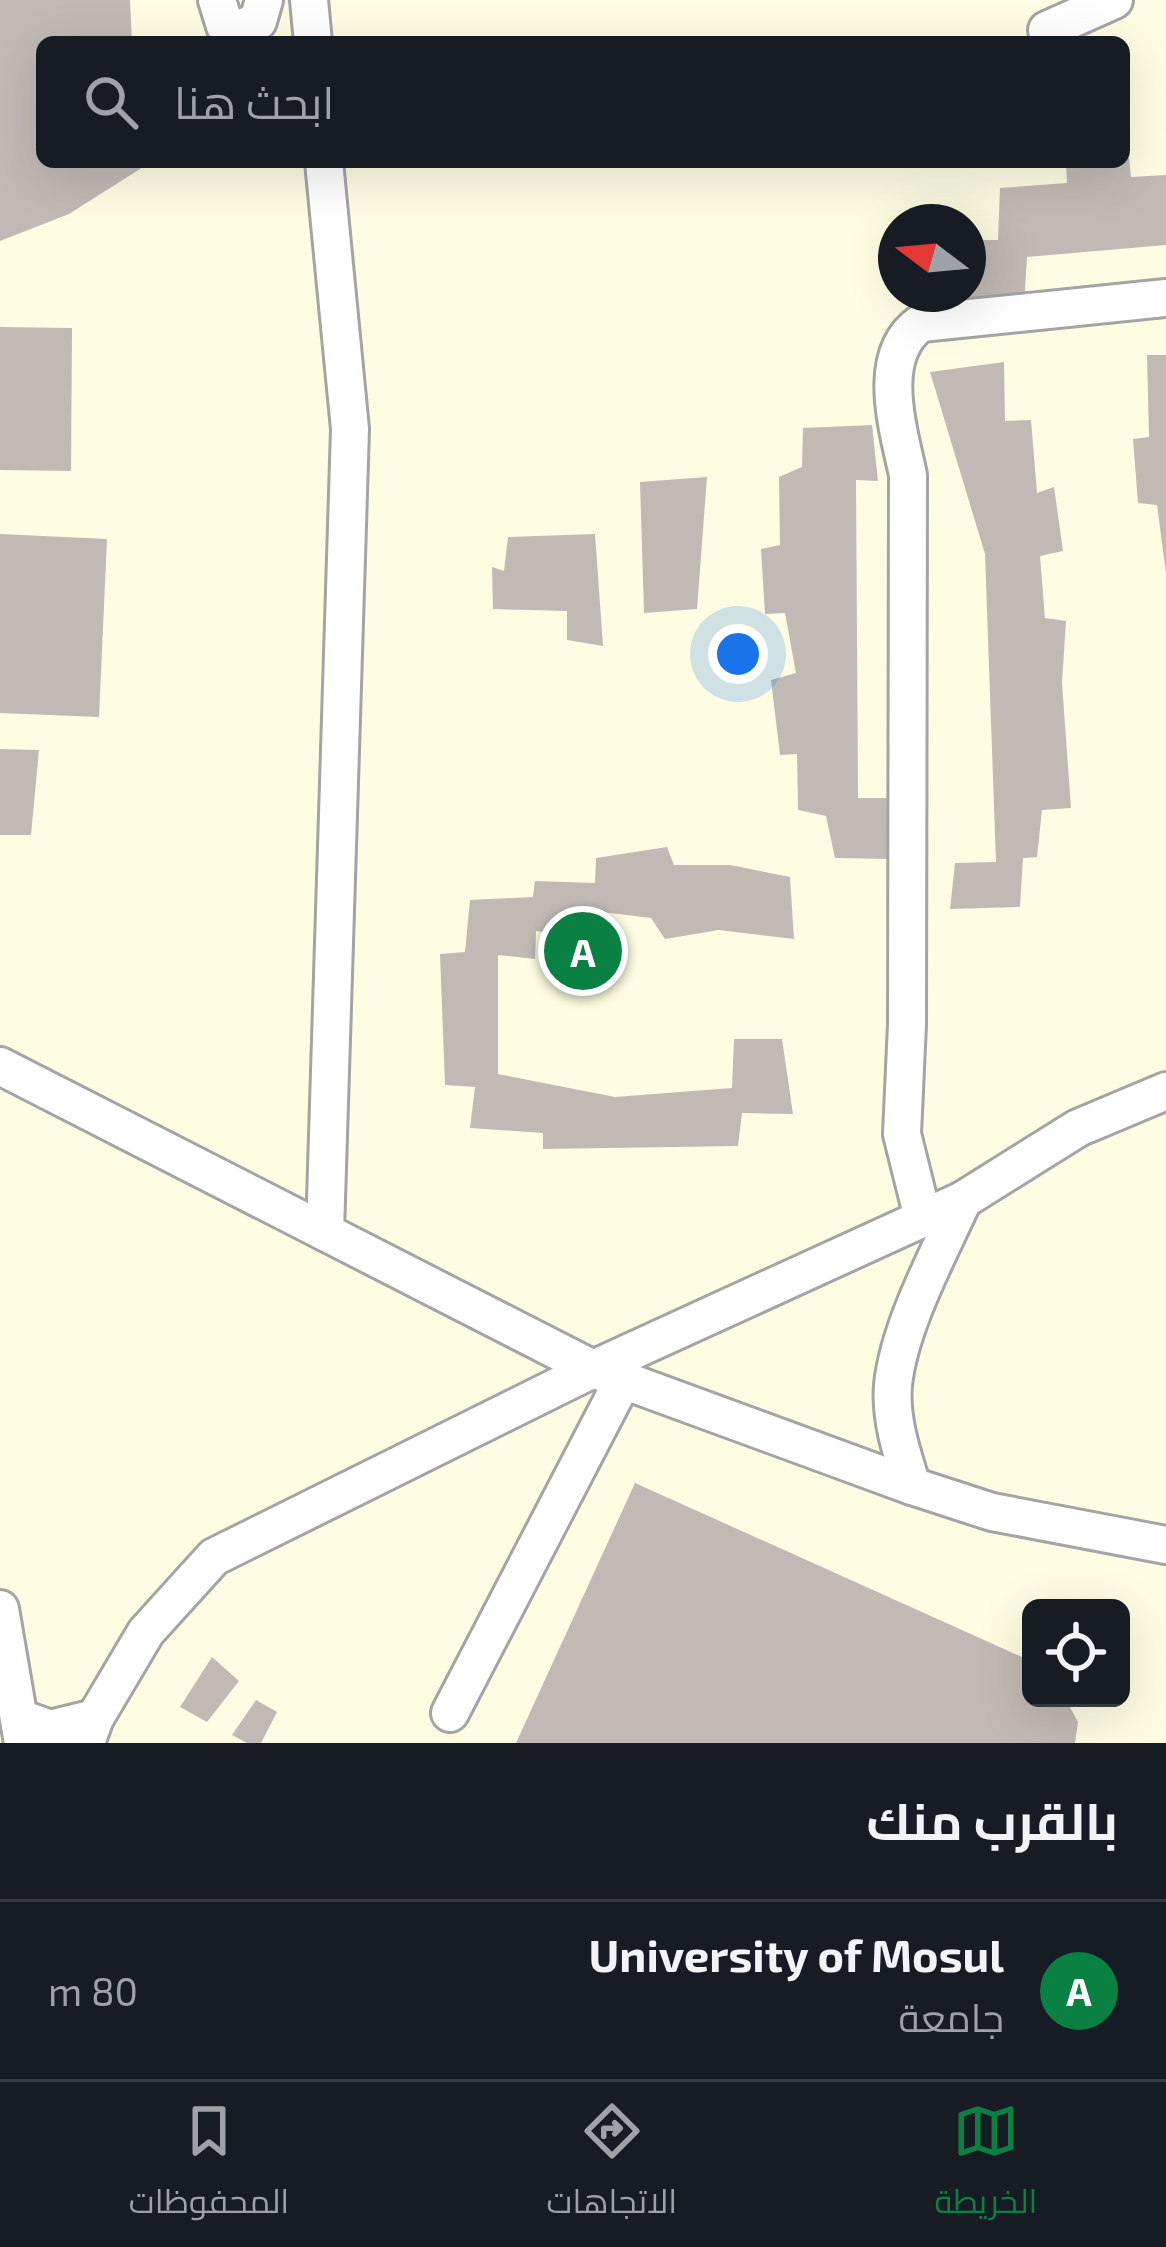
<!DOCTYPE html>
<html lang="ar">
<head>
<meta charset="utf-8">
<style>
	body { margin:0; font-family:"Exo 2",Cairo,sans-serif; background:#242831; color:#f1f3f6; direction:rtl }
	.controls { position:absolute; right:36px; bottom:36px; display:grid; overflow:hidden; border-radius:18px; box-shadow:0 12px 48px #0002 }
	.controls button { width:108px; height:108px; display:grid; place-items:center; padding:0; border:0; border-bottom:3px solid #363941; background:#171b24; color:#f1f3f6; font:60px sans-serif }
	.compass { position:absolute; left:878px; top:204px; width:108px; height:108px; border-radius:50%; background:#171b24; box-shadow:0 12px 48px #0002; rotate:286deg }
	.you { position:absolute; left:738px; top:654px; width:42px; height:42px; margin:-30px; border:9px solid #fff; border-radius:50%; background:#1a73e8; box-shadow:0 0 0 18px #1a73e833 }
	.badge { display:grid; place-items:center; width:78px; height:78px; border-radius:50%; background:#0b8043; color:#fff; font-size:39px; font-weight:700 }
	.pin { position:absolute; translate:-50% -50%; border:6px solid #fff; box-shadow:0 3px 12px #0006 }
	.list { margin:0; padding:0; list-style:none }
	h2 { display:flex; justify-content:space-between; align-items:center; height:156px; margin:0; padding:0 48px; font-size:51px }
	h2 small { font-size:39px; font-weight:400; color:#9ea1a6 }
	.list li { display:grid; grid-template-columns:78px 1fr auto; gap:36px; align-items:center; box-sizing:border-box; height:180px; padding:0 48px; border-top:3px solid #363941 }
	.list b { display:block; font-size:45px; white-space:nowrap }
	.list p { margin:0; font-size:39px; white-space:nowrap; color:#9ea1a6 }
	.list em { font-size:39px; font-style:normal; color:#9ea1a6 }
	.icon { flex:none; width:66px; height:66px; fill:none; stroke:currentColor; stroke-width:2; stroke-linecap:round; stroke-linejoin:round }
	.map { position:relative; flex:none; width:1166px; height:1743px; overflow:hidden; direction:ltr }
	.search { position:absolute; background:#171b24; box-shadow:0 12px 48px #0002; left:36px; right:36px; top:36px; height:132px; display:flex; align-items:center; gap:30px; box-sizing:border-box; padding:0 42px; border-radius:18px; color:#9ea1a6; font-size:45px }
	.sheet { height:336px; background:#171b24 }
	nav { display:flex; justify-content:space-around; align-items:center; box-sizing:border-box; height:168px; border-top:3px solid #363941; background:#171b24; font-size:33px; color:#9ea1a6 }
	nav a { display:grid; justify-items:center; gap:6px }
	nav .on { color:#0b8043 }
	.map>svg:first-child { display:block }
	.education { fill:#fefde3; fill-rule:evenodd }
	.building { fill:#c1b9b4 }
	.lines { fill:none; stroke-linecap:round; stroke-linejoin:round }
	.minor-casing { stroke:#a4a4a4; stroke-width:42 }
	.minor { stroke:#fff; stroke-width:36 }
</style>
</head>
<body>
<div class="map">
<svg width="1166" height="1743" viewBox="0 0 1166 1743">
	<rect width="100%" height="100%" fill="#f0ede7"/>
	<path class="education" d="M0 0H1166V1743H0ZM42 42H1124V162H42ZM896 222H968V294H896ZM1031 1608H1121V1698H1031Z"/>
	<g class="building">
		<polygon points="0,0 130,0 132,42 42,42 42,162 151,162 69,214 0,241"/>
		<polygon points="1124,157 1129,157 1131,177 1166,175 1166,245 1027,257 1024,306 970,312 968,240 998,240 1000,188 1067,183 1066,162 1124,162"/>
		<polygon points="0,327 72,328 71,471 0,470"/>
		<polygon points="1147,355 1166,355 1166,573 1157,505 1138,503 1133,439 1149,437"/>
		<polygon points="1004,362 1005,421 1031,420 1037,493 1054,487 1063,551 1040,556 1045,618 1066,621 1062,683 1071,808 1042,810 1037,857 1023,858 1020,907 950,909 955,863 996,862 985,554 930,372"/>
		<polygon points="872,425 878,481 856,480 858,798 893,798 891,859 835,858 826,816 798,810 797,754 780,755 771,680 796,673 785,613 765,614 761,549 780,545 779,477 802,467 803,428"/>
		<polygon points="707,477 697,609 644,613 640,482"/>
		<polygon points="0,534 107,539 99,717 0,713"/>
		<polygon points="595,534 603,646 567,640 567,611 493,609 492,567 504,571 508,537"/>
		<polygon points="0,749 39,750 31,835 0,835"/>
		<polygon points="667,847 674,865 730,865 790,877 794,939 719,930 665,939 651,918 602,912 606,940 536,931 535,959 498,955 498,1074 615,1097 732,1088 734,1039 782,1039 793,1114 742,1113 738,1146 543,1149 543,1133 470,1128 475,1087 445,1085 440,954 465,952 470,900 533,897 535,881 595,883 596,858"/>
		<polygon points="635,1483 1031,1661 1031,1698 1065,1698 1078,1722 1075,1743 516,1743"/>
		<polygon points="212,1657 239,1681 207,1722 180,1707"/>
		<polygon points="256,1700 277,1712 261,1743 247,1743 232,1735"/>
	</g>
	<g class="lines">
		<defs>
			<g id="minor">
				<polyline points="217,0 225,26 237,30 258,21 264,0"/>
				<polyline points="309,0 313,42"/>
				<polyline points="1047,30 1114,0"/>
				<polyline points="324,162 350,429 325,1232"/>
				<polyline points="0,1066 593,1369 912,1486"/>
				<path d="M963 1200C939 1253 899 1326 893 1385 890 1419 902 1454 912 1486L992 1512 1166 1545"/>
				<path d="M923 1218 902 1134 907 1024 908 475C898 428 875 355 921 323L1166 298"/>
				<polyline points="0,1609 23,1743"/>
				<polyline points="450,1713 623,1380"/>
				<polyline points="20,1718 50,1729 95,1718"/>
				<polyline points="86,1743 95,1718 146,1632 214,1557 593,1369 963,1200 1078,1128 1166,1091"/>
			</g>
		</defs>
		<use href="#minor" class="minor-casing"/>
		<use href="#minor" class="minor"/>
	</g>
</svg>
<div class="controls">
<button><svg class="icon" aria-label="locate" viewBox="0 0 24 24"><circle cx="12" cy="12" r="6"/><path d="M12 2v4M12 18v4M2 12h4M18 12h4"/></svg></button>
</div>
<svg class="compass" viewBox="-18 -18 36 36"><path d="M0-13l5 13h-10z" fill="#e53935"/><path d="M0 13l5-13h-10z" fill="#9ea1a6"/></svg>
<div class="you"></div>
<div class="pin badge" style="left:583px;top:951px">A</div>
<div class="search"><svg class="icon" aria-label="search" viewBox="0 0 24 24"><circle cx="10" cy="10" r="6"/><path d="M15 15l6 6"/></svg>ابحث هنا</div>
</div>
<section class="sheet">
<h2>بالقرب منك<small></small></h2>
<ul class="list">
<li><span class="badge">A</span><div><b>University of Mosul</b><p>جامعة</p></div><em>80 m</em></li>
</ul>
</section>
<nav>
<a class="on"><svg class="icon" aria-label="map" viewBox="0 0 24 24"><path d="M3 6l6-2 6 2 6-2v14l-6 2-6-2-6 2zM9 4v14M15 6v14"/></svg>الخريطة</a>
<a><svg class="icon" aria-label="directions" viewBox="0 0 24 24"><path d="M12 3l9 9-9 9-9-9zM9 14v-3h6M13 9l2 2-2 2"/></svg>الاتجاهات</a>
<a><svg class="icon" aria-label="saved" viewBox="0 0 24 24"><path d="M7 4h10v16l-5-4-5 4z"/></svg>المحفوظات</a>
</nav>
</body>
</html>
